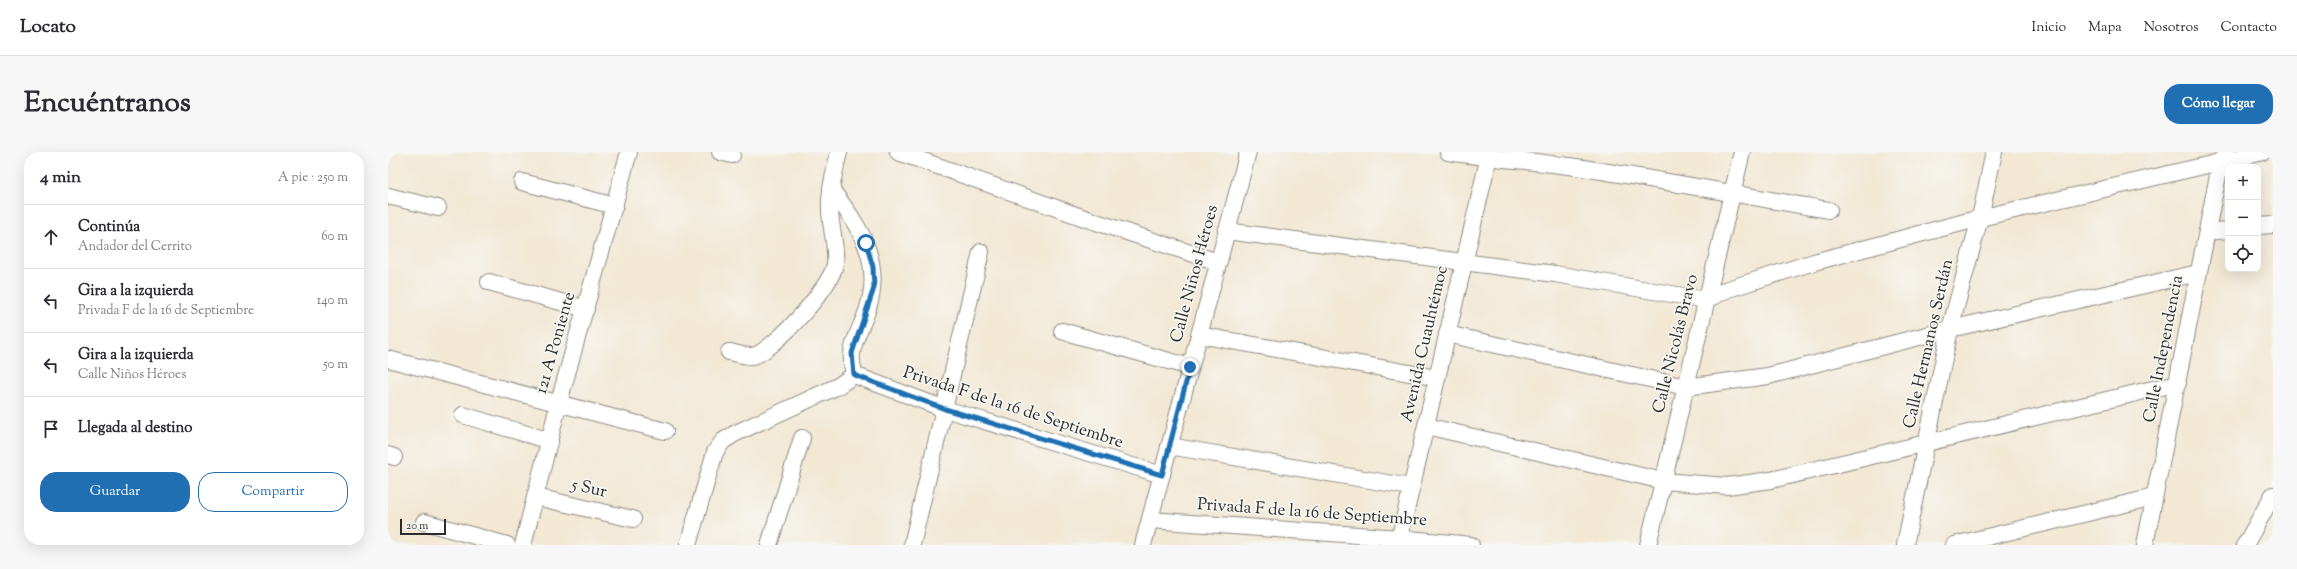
<!DOCTYPE html>
<html lang="es">
<head>
<meta charset="utf-8">
<style>
	body { margin:0; font-family:"Sorts Mill Goudy",serif; background:#f7f7f7; color:#2b2b33 }
	.controls { position:absolute; right:12px; top:12px; display:grid; overflow:hidden; border-radius:8px; box-shadow:0 4px 16px #0002 }
	.controls button { width:36px; height:36px; display:grid; place-items:center; padding:0; border:0; border-bottom:1px solid #e1e1e2; background:#fff; color:#2b2b33; font:20px sans-serif }
	.scale { position:absolute; left:12px; bottom:10px; width:46px; box-sizing:border-box; padding-left:4px; border:2px solid #2b2b2b; border-top:0; font-size:11px; line-height:14px; white-space:nowrap; color:#2b2b2b; -webkit-text-stroke:3px #f6f6f2; paint-order:stroke }
	.stop { position:absolute; width:12px; height:12px; margin:-9px; border:3px solid #1f6fb2; border-radius:50%; background:#fff }
	.stop.end { background:#1f6fb2; border-color:#fff; box-shadow:0 1px 4px #0008 }
	.list { margin:0; padding:0; list-style:none }
	h2 { display:flex; justify-content:space-between; align-items:center; height:52px; margin:0; padding:0 16px; font-size:17px }
	h2 small { font-size:13px; font-weight:400; color:#7c7c81 }
	.list li { display:grid; grid-template-columns:26px 1fr auto; gap:12px; align-items:center; box-sizing:border-box; height:64px; padding:0 16px; border-top:1px solid #e1e1e2 }
	.list b { display:block; font-size:15px; white-space:nowrap }
	.list p { margin:0; font-size:13px; white-space:nowrap; color:#7c7c81 }
	.list em { font-size:13px; font-style:normal; color:#7c7c81 }
	.actions { display:flex; gap:8px; padding:12px 16px }
	.actions a { flex:1; padding:9px 0; border:1px solid #1f6fb2; border-radius:16px; text-align:center; font-size:14px; color:#1f6fb2 }
	.actions .main { background:#1f6fb2; color:#fff }
	.icon { flex:none; width:22px; height:22px; fill:none; stroke:currentColor; stroke-width:2; stroke-linecap:round; stroke-linejoin:round }
	.map { position:relative; flex:none; width:1885px; height:393px; overflow:hidden; border-radius:16px }
	header { display:flex; align-items:center; gap:24px; box-sizing:border-box; height:56px; padding:0 20px; background:#fff; border-bottom:1px solid #e1e1e2 }
	header strong { font-size:19px }
	nav { display:flex; gap:22px; margin-inline-start:auto; font-size:14px }
	.intro { display:flex; align-items:center; justify-content:space-between; box-sizing:border-box; height:96px; padding:0 24px }
	h1 { margin:0; font-size:28px }
	.button { padding:10px 18px; border-radius:16px; background:#1f6fb2; color:#fff; font-size:14px; font-weight:700 }
	main { display:flex; gap:24px; padding:0 24px }
	aside { flex:1; background:#fff; border-radius:16px; box-shadow:0 4px 16px #0002 }
	.map>svg:first-child { display:block }
	.lines { fill:none; stroke-linecap:round; stroke-linejoin:round }
	.minor-casing { stroke:#8e8a80; stroke-width:18 }
	.minor { stroke:#fff; stroke-width:16 }
	.route { stroke:#1f6fb2; stroke-width:5 }
	.labels { text-anchor:middle; dominant-baseline:central; stroke-width:3.5; stroke-linejoin:round; paint-order:stroke }
	.street-label { font-size:17px; fill:#2b2b2b; stroke:#f6f6f2 }
</style>
</head>
<body>
<header>
<strong>Locato</strong>
<nav><a>Inicio</a><a>Mapa</a><a>Nosotros</a><a>Contacto</a></nav>
</header>
<div class="intro"><h1>Encuéntranos</h1><a class="button">Cómo llegar</a></div>
<main>
<aside>
<h2>4 min<small>A pie · 250 m</small></h2>
<ul class="list">
<li><svg class="icon" aria-label="ahead" viewBox="0 0 24 24"><path d="M12 20V5M6 11l6-6 6 6"/></svg><div><b>Continúa</b><p>Andador del Cerrito</p></div><em>60 m</em></li>
<li><svg class="icon" aria-label="left" viewBox="0 0 24 24"><path d="M17 20v-9H6M10 6l-5 5 5 5"/></svg><div><b>Gira a la izquierda</b><p>Privada F de la 16 de Septiembre</p></div><em>140 m</em></li>
<li><svg class="icon" aria-label="left" viewBox="0 0 24 24"><path d="M17 20v-9H6M10 6l-5 5 5 5"/></svg><div><b>Gira a la izquierda</b><p>Calle Niños Héroes</p></div><em>50 m</em></li>
<li><svg class="icon" aria-label="arrive" viewBox="0 0 24 24"><path d="M6 21V4h12l-3 4 3 4H6"/></svg><div><b>Llegada al destino</b></div></li>
</ul>
<div class="actions"><a class="main">Guardar</a><a>Compartir</a></div>
</aside>
<div class="map">
<svg width="1885" height="393" viewBox="0 0 1885 393">
	<rect width="100%" height="100%" fill="#f6f6f2"/>
	<filter id="ink" filterUnits="userSpaceOnUse"><feTurbulence type="fractalNoise" baseFrequency=".025" numOctaves="2"/><feDisplacementMap in="SourceGraphic" scale="8" xChannelSelector="R" yChannelSelector="G"/><feConvolveMatrix kernelMatrix="1 2 1 2 8 2 1 2 1" color-interpolation-filters="sRGB"/></filter>
	<filter id="wash" filterUnits="userSpaceOnUse"><feTurbulence type="fractalNoise" baseFrequency=".012" numOctaves="4" result="noise"/><feDisplacementMap in="SourceGraphic" scale="16" xChannelSelector="R" yChannelSelector="G"/><feGaussianBlur stdDeviation="0.9" result="paint"/><feColorMatrix in="noise" values="0 0 0 0 0 0 0 0 0 0 0 0 0 0 0 0 0 1.4 0 .05"/><feComposite in="paint" operator="in"/></filter>
	<g filter="url(#wash)">
		<rect width="100%" height="100%" fill="#f2e8d4"/>
	</g>
	<g filter="url(#ink)">
		<g class="lines">
			<defs>
				<g id="minor">
					<polyline points="332,0 344,3"/>
					<polyline points="510,0 702,68 830,110"/>
					<path d="M1060 0C1105 7 1150 9 1195 16 1277 29 1359 44 1441 58"/>
					<polyline points="134,30 227,54"/>
					<polyline points="0,44 50,56"/>
					<polyline points="1870,74 1885,73"/>
					<polyline points="838,79 1167,122 1318,148 1340,137 1426,110 1592,66 1875,0"/>
					<polyline points="1819,80 1840,78"/>
					<polyline points="101,130 198,157"/>
					<polyline points="674,179 802,215"/>
					<polyline points="1059,182 1298,235 1380,224 1562,177 1810,121"/>
					<polyline points="811,183 1049,226"/>
					<path d="M341 200C348 201 361 206 368 203 388 195 444 134 447 112 449 94 442 75 442 57 441 38 447 19 451 0"/>
					<polyline points="0,207 277,279"/>
					<polyline points="466,223 557,257 774,323"/>
					<polyline points="75,263 162,289"/>
					<polyline points="1038,274 1275,329 1339,334 1383,328 1790,231"/>
					<polyline points="781,294 1023,335"/>
					<polyline points="0,303 6,305"/>
					<polyline points="148,345 245,367"/>
					<polyline points="762,368 1011,386 1083,393"/>
					<polyline points="36,370 119,393"/>
					<polyline points="135,393 171,250 241,0"/>
					<path d="M300 393 327 300 335 289 348 281 450 234 466 223C465 216 463 209 464 202 465 186 476 171 480 156 495 108 471 74 443 37"/>
					<polyline points="381,393 414,286"/>
					<polyline points="524,393 593,100"/>
					<polyline points="755,393 860,0"/>
					<polyline points="1010,393 1102,0"/>
					<polyline points="1260,393 1354,0"/>
					<polyline points="1517,393 1562,177 1592,66 1606,0"/>
					<polyline points="1566,393 1766,345"/>
					<polyline points="1757,393 1833,8 1838,2"/>
					<polyline points="1857,393 1885,343"/>
				</g>
			</defs>
			<use href="#minor" class="minor-casing"/>
			<use href="#minor" class="minor"/>
		</g>
	</g>
	<g class="lines" filter="url(#ink)">
		<polyline class="route" points="478,91 485,115 486,136 464,201 466,223 557,257 774,323 802,215"/>
	</g>
	<g class="labels">
		<g class="street-label">
			<text transform="translate(807 122) rotate(-75)">Calle Niños Héroes</text>
			<text transform="translate(168 191) rotate(-74)">121 A Poniente</text>
			<text transform="translate(1037 192) rotate(-77)">Avenida Cuauhtémoc</text>
			<text transform="translate(1288 192) rotate(-76)">Calle Nicolás Bravo</text>
			<text transform="translate(1541 192) rotate(-77)">Calle Hermanos Serdán</text>
			<text transform="translate(1776 197) rotate(-79)">Calle Independencia</text>
			<text transform="translate(625 256) rotate(18)">Privada F de la 16 de Septiembre</text>
			<text transform="translate(201 337) rotate(13)">5 Sur</text>
			<text transform="translate(924 361) rotate(4)">Privada F de la 16 de Septiembre</text>
		</g>
	</g>
</svg>
<div class="controls">
<button>+</button>
<button>−</button>
<button><svg class="icon" aria-label="locate" viewBox="0 0 24 24"><circle cx="12" cy="12" r="6"/><path d="M12 2v4M12 18v4M2 12h4M18 12h4"/></svg></button>
</div>
<div class="scale">20 m</div>
<div class="stop" style="left:478px;top:91px"></div>
<div class="stop end" style="left:802px;top:215px"></div>
</div>
</main>
</body>
</html>
